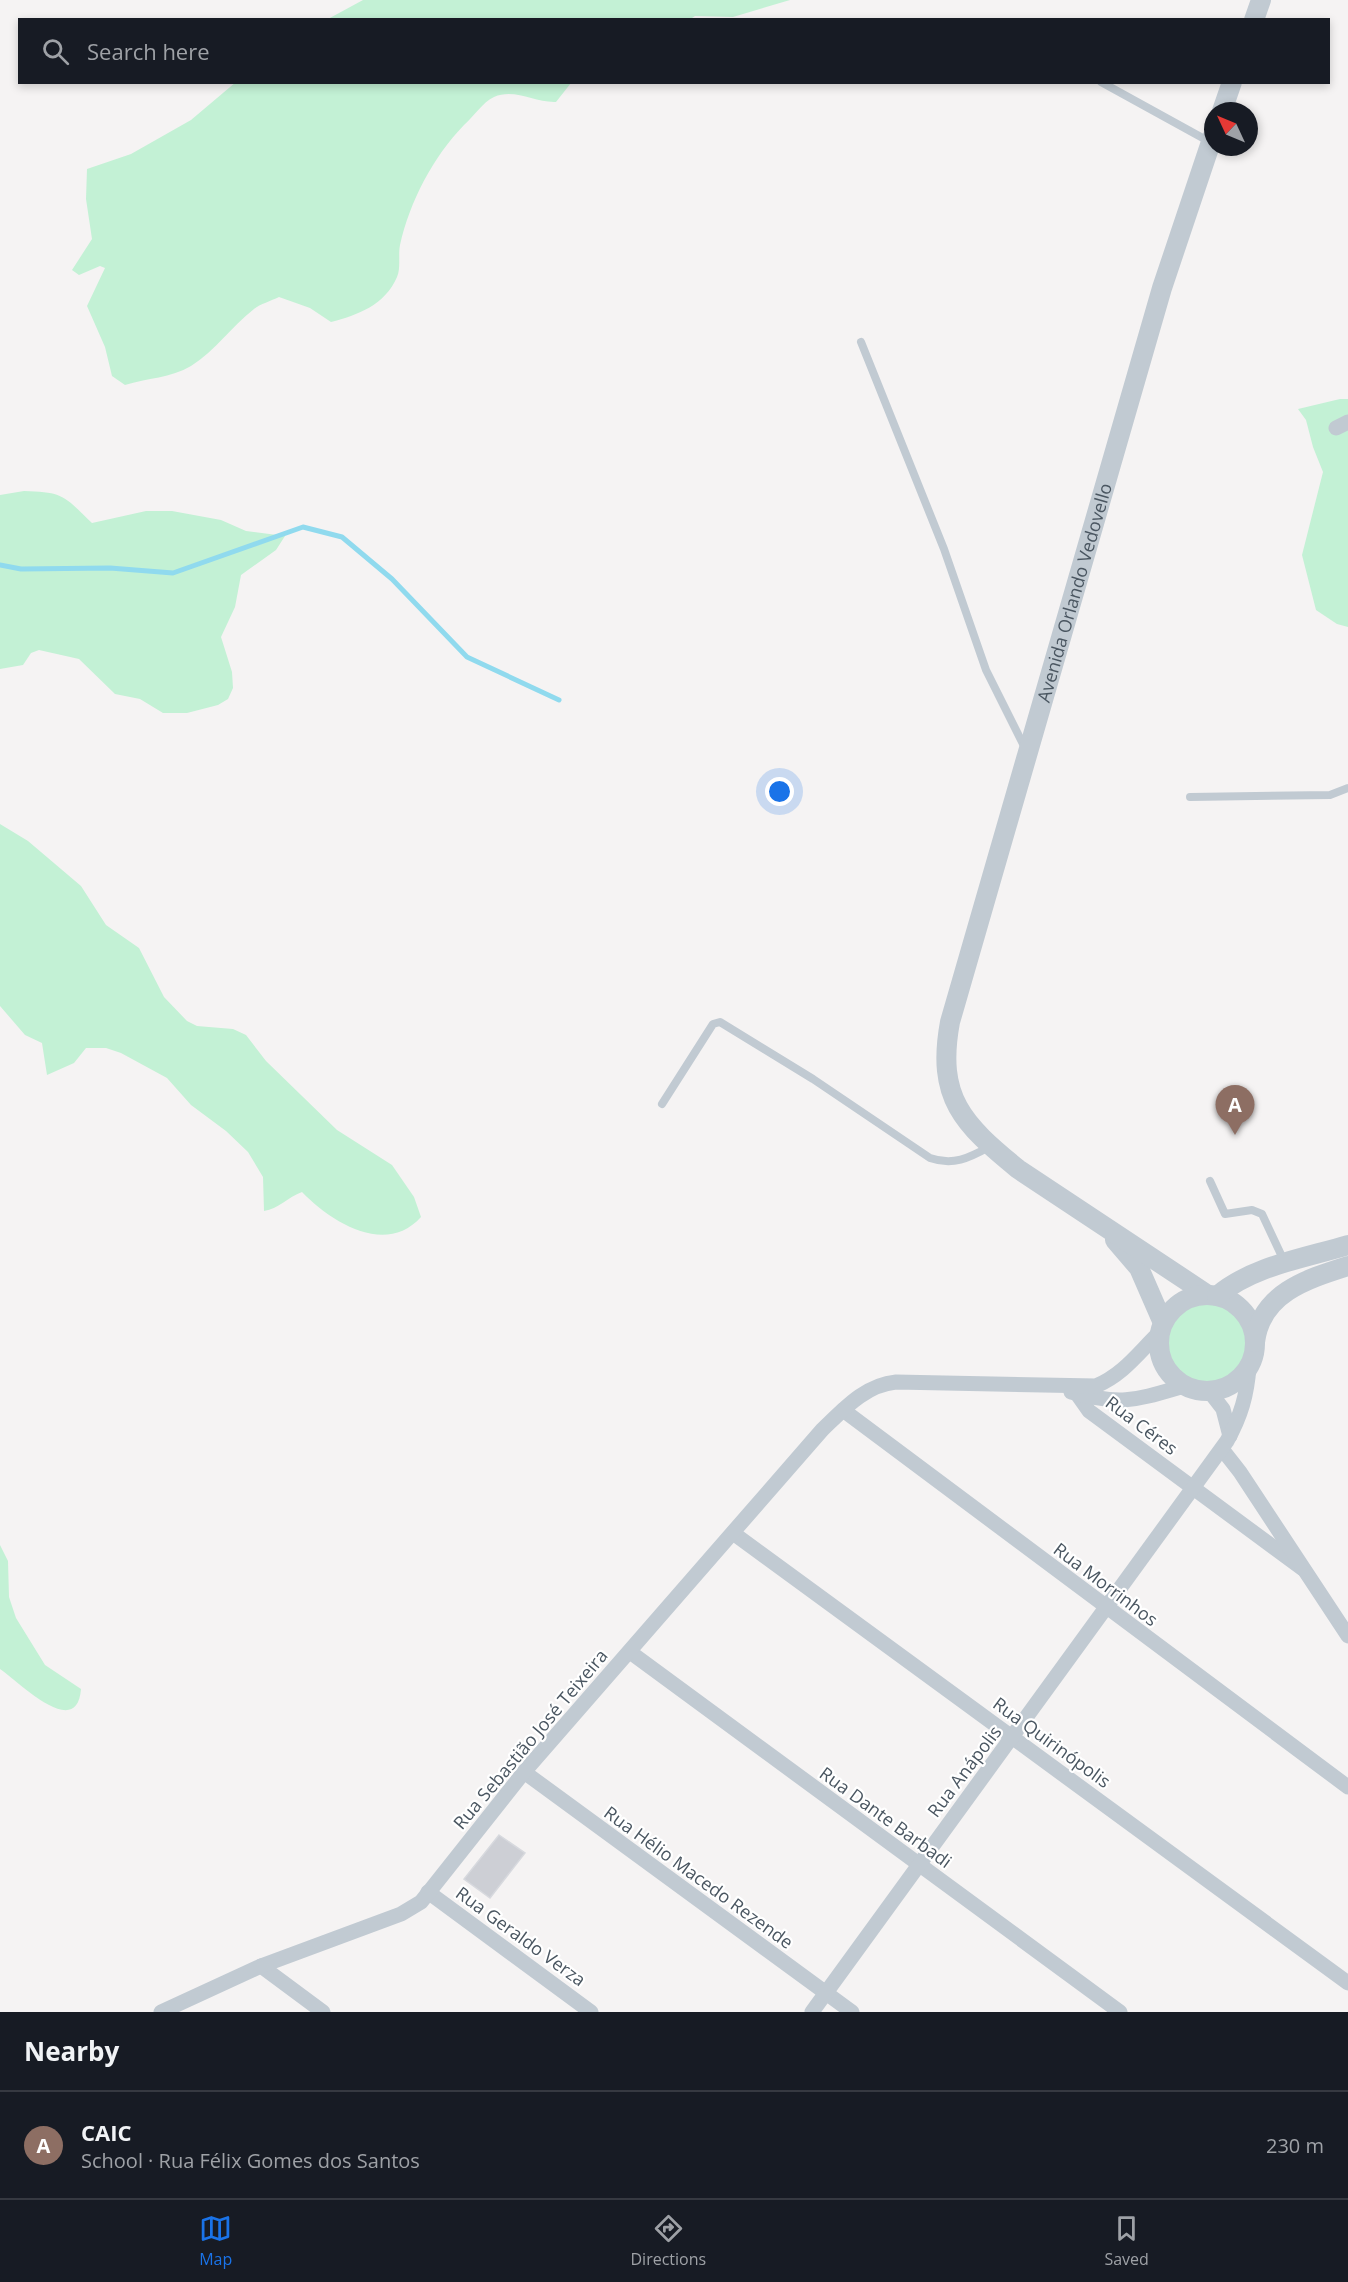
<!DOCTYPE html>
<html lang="en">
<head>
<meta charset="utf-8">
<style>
	body { margin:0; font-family:"Open Sans",sans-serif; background:#20242c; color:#f1f3f6 }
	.compass { position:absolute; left:1204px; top:102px; width:54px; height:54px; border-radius:50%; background:#171b24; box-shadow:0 3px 9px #0003; rotate:314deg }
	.you { position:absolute; left:780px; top:792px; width:21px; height:21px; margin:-15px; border:4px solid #fff; border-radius:50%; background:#1a73e8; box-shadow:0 0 0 9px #1a73e833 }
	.badge { display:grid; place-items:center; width:39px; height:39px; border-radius:50%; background:#1a73e8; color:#fff; font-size:20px; font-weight:700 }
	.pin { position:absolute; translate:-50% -50px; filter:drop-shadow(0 2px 3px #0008) }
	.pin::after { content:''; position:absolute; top:32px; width:21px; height:18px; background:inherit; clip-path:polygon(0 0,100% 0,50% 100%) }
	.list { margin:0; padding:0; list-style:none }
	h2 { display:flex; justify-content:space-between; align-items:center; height:78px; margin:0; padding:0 24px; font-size:26px }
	h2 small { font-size:20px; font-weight:400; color:#9ea1a6 }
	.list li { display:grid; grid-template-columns:39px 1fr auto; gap:18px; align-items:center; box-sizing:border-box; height:108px; padding:0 24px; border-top:2px solid #363941 }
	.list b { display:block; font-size:22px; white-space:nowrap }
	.list p { margin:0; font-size:20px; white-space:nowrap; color:#9ea1a6 }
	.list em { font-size:20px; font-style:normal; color:#9ea1a6 }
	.icon { flex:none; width:33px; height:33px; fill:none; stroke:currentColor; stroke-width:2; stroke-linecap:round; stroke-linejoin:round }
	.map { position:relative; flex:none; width:1348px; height:2012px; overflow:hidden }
	.search { position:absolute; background:#171b24; box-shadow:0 3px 9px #0003; left:18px; right:18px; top:18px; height:66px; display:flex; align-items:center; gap:15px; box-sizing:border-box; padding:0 21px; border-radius:0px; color:#9ea1a6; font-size:22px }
	.sheet { height:186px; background:#171b24 }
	nav { display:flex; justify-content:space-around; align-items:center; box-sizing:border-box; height:84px; border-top:2px solid #363941; background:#171b24; font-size:16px; color:#9ea1a6 }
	nav a { display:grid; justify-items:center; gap:3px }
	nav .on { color:#1a73e8 }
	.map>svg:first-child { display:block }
	.green { fill:#c3f1d5 }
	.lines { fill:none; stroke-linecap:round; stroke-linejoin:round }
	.stream { stroke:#90daee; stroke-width:5 }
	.building { fill:#cdcfd5; stroke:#d7d9de; stroke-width:1.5 }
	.service { stroke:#c1cad2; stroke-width:8 }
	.minor { stroke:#c1cad2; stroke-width:15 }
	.tertiary { stroke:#c1cad2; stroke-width:20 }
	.labels { text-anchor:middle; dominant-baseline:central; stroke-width:4.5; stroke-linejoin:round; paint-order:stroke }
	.street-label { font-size:18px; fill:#4a5661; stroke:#fff }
</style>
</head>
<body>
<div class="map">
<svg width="1348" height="2012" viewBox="0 0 1348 2012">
	<rect width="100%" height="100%" fill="#f5f3f3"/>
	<g class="green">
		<polygon points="363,0 790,0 733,17 695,16 689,20 328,19"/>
		<path d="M236 82H571V83L556 102C535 103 515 88 494 97 483 102 473 117 464 125 433 157 410 201 400 245 398 255 401 268 397 277 385 305 358 315 331 322L310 308 279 297C271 301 260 304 254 309 231 327 216 350 191 366 171 378 147 378 125 385L112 376 105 347 87 306 105 268 100 266 79 275 72 270 92 239 86 199 87 169 131 154 191 120Z"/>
		<polygon points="1340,399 1348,399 1348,627 1337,624 1316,610 1302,555 1323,472 1313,447 1306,420 1298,409"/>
		<path d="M24 491C64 492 64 496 92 523L146 511H172L221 520 246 531 285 536 276 550 241 575 235 607 221 637 232 672 233 688 228 699 218 705 187 713H163L140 699 115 694 79 659 39 650 31 653 23 665 0 669V495Z"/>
		<path d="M0 824 28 841 81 886 106 925 139 948 164 997 187 1021 197 1026 233 1029 246 1035 266 1061 337 1130 392 1165 414 1197 421 1217C386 1256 332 1223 302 1192 288 1197 278 1209 264 1211L263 1177 248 1152 226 1131 191 1105 167 1078 121 1053 106 1048H86L74 1063 47 1075 42 1043 25 1035 0 1006Z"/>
		<circle cx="1206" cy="1343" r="40"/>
		<path d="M0 1545 8 1561 9 1597 16 1618 45 1665 81 1689C77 1742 17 1680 0 1669Z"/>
	</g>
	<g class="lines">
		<polyline class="stream" points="0,565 21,569 110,568 173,573 303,527 342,537 392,579 467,657 559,700"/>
	</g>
	<polygon class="building" points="499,1835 525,1853 490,1898 464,1879"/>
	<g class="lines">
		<g class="service">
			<polyline points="1101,82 1210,142"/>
			<polyline points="861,342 944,549 986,670 1025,748"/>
			<polyline points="1190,797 1330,795 1348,788"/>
			<path d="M662 1104 713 1024 720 1022 813 1079 930 1158C953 1166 969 1158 989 1147"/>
			<polyline points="1210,1181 1225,1214 1252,1210 1262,1214 1285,1263"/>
		</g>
		<g class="minor">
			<polyline points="1336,428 1348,422"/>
			<polyline points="1079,1387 1077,1394 1089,1411 1303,1569"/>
			<polyline points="1209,1391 1223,1409 1230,1436"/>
			<path d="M1071 1392C1122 1406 1136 1400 1184 1386"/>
			<polyline points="843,1410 1348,1787"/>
			<polyline points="1222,1449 1240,1472 1348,1636"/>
			<polyline points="733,1533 1348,1983"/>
			<polyline points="630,1652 1120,2012"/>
			<polyline points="524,1772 852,2012"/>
			<polyline points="428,1892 591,2012"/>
			<polyline points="261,1966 323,2012"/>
			<path d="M161 2012 261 1966 401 1914 421 1902 524 1772 822 1430C844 1409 865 1385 896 1382L1096 1386C1124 1374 1138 1353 1160 1332"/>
			<path d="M812 2012 1227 1441C1241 1416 1247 1395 1249 1367"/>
		</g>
		<g class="tertiary">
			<polyline points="1254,20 1261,0"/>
			<polyline points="1222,111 1232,82"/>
			<polyline points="1115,1240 1139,1268 1163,1323"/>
			<path id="s1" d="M1208 1295 1018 1169C963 1124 936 1098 950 1022L1162 288 1213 136"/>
			<circle cx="1207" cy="1343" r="48"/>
			<path d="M1217 1296C1252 1266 1305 1258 1348 1245"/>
			<path d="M1255 1342C1261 1293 1307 1279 1348 1266"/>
		</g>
	</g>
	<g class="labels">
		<g class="street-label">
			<text stroke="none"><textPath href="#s1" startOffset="849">Avenida Orlando Vedovello</textPath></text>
			<text transform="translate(1142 1425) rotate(37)">Rua Céres</text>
			<text transform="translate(1106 1584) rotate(37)">Rua Morrinhos</text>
			<text transform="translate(530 1739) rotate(-50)">Rua Sebastião José Teixeira</text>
			<text transform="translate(1052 1742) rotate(36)">Rua Quirinópolis</text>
			<text transform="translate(964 1771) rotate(-53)">Rua Anápolis</text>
			<text transform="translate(886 1817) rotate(36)">Rua Dante Barbadi</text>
			<text transform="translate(699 1877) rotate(36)">Rua Hélio Macedo Rezende</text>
			<text transform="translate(521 1936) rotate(36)">Rua Geraldo Verza</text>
		</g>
	</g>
</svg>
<svg class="compass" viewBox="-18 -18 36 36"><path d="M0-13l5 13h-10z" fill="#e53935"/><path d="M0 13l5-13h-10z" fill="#9ea1a6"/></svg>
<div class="you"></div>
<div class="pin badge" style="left:1235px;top:1135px;background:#8d6e63">A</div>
<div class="search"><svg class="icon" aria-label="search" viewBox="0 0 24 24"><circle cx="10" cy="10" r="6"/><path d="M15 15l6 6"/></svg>Search here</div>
</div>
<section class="sheet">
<h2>Nearby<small></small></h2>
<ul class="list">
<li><span class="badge" style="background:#8d6e63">A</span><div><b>CAIC</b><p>School · Rua Félix Gomes dos Santos</p></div><em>230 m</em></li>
</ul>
</section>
<nav>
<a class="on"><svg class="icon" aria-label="map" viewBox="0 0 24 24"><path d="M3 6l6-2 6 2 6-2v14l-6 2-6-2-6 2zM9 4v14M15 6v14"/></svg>Map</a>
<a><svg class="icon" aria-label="directions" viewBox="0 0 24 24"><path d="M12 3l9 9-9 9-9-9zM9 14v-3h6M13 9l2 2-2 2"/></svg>Directions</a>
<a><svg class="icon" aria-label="saved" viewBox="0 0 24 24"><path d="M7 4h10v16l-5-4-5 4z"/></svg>Saved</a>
</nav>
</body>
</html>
